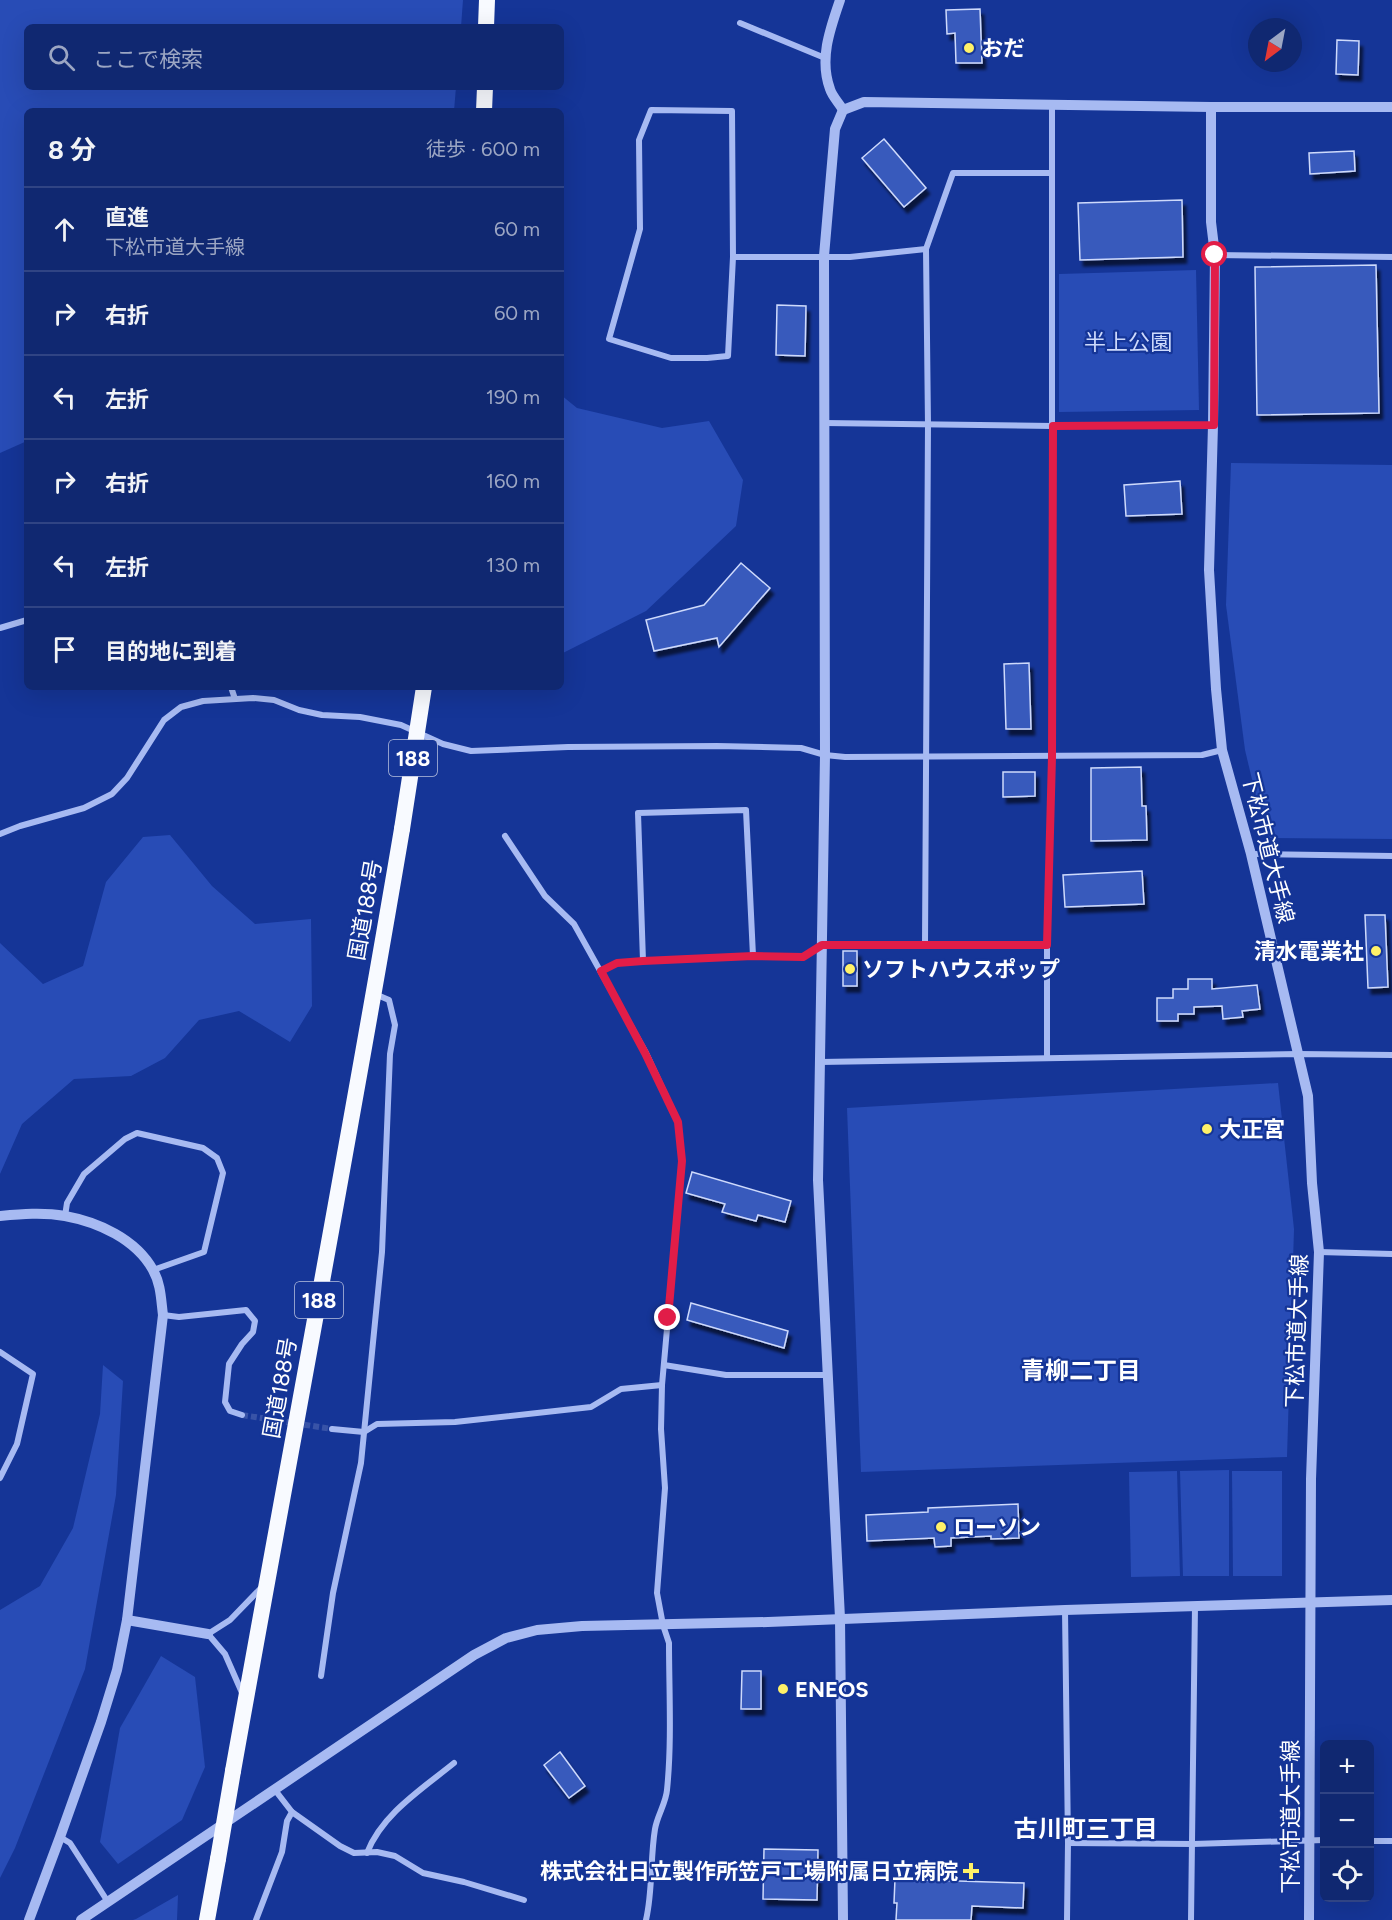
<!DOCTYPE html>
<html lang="ja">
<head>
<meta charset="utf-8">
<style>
	body { margin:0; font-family:Figtree,"Noto Sans JP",sans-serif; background:#193076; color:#f1f3f6 }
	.controls { position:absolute; right:18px; bottom:18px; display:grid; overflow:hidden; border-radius:9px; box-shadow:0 6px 24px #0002 }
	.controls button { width:54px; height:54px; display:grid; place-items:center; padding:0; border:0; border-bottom:2px solid #304484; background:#102871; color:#f1f3f6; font:30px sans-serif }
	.compass { position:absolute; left:1248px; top:18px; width:54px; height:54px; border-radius:50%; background:#102871; box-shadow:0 6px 24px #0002; rotate:212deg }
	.stop { position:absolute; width:18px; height:18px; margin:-14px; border:4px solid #e11d48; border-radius:50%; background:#fff }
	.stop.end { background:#e11d48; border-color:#fff; box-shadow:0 2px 6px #0008 }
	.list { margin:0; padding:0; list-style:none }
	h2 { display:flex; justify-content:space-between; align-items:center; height:78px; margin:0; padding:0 24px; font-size:26px }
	h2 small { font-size:20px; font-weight:400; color:#9ca6c3 }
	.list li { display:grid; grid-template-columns:39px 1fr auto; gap:18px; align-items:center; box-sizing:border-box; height:84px; padding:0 24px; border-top:2px solid #304484 }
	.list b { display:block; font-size:22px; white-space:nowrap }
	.list p { margin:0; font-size:20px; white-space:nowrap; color:#9ca6c3 }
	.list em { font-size:20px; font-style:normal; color:#9ca6c3 }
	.icon { flex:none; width:33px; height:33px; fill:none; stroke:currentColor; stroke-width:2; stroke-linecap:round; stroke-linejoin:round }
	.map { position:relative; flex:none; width:1392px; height:1920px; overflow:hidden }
	.search { position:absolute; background:#102871; box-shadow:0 6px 24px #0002; left:24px; top:24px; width:540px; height:66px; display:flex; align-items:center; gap:15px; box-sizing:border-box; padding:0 21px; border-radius:9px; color:#9ca6c3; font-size:22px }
	.panel { position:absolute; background:#102871; box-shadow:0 6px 24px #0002; left:24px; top:108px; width:540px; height:582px; border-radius:9px }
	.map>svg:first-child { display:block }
	.green { fill:#284cb6 }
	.building { fill:#395abc; stroke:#cedafc; stroke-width:1.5; filter:url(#shadow) }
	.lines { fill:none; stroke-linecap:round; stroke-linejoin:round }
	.minor-tunnel { stroke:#3853a7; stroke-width:6; stroke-dasharray:6 3; stroke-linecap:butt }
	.minor { stroke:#a7baf2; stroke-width:6 }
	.tertiary { stroke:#a7baf2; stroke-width:10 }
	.trunk { stroke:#f8faff; stroke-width:16 }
	.trunk-bridge { stroke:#f8faff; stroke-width:16 }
	.route { stroke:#e11d48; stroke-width:8 }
	.poi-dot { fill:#fff168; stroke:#153597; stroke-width:2 }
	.labels { text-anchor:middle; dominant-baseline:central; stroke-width:4.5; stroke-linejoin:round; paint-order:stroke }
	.shield { fill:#153597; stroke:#b9c2e0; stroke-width:1.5 }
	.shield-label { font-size:21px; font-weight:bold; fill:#fff }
	.poi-label { font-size:22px; font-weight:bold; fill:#fff; stroke:#153597; text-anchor:start }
	.park-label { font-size:22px; fill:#cedafc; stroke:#153597 }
	.street-label { font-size:22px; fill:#fff; stroke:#153597 }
	.neighbourhood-label { font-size:24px; font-weight:bold; fill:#fff; stroke:#153597 }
</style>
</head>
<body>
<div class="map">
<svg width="1392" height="1920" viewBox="0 0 1392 1920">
	<defs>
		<filter id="shadow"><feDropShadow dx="3.5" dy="6" stdDeviation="1.5" flood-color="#0009"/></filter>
	</defs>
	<rect width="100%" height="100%" fill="#153597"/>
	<g class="green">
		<polygon points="0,0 463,0 461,27 27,27 27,87 456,87 454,111 27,111 27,441 0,453"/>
		<polygon points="1196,270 1199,410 1059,412 1059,274"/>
		<polygon points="561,395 577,408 662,428 709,421 743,480 736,526 646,611 561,654"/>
		<polygon points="1231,463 1392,465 1392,839 1266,838 1245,750 1226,605"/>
		<polygon points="170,835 212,886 255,924 311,919 312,1006 290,1042 239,1011 199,1020 165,1058 131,1076 74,1079 22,1124 0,1174 0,943 43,984 83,966 106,882 143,837"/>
		<polygon points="1278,1083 1294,1229 1287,1457 861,1472 847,1108"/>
		<polygon points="103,1365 123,1381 116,1495 85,1669 15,1848 0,1878 0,1610 40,1586 73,1528 100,1414"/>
		<polygon points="1229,1470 1229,1576 1183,1576 1180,1471"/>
		<polygon points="1177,1471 1180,1576 1131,1577 1129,1472"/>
		<polygon points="1232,1471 1282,1471 1282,1576 1233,1576"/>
		<polygon points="161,1656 195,1677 205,1767 182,1820 118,1864 100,1842 120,1728"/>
		<polygon points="178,1895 177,1920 133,1920 136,1919"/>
	</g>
	<g class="building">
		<polygon points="980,9 982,63 956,63 955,33 947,34 946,10"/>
		<polygon points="1337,40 1359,41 1358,75 1336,74"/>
		<polygon points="884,139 926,188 904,207 862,158"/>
		<polygon points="1354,151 1355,171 1310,174 1309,153"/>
		<polygon points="1182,200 1183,257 1080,260 1078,203"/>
		<polygon points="1376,265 1379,413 1257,415 1255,267"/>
		<polygon points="777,305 806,306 805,356 776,355"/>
		<polygon points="1180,481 1182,514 1126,516 1124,485"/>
		<polygon points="741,563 770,588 719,647 717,638 654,651 646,620 704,605"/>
		<polygon points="1029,663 1031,729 1006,729 1004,664"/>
		<polygon points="1141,767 1142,806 1146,806 1147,840 1091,841 1091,768"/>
		<polygon points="1003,772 1035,772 1035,796 1003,797"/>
		<polygon points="1142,871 1144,904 1065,907 1063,875"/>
		<polygon points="1365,915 1385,915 1388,987 1368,988"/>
		<rect x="843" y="951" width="14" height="35"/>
		<polygon points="1188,979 1212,979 1212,989 1257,985 1260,1009 1242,1011 1243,1017 1223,1019 1222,1006 1194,1007 1194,1014 1178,1014 1178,1021 1157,1021 1157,998 1173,998 1173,989 1188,989"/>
		<polygon points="692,1172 791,1201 785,1222 758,1215 756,1221 722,1212 725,1204 686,1193"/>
		<polygon points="691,1303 788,1331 784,1348 687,1320"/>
		<polygon points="1018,1504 1019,1538 991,1539 991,1536 951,1538 951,1546 935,1547 934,1538 867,1541 866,1515 928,1512 928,1508"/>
		<polygon points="742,1671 761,1671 761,1709 741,1709"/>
		<polygon points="560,1752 585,1786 569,1798 544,1765"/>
		<polygon points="764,1849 818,1850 817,1900 763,1899"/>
		<polygon points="895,1879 1024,1883 1023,1908 972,1906 971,1920 896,1920 897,1903 894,1903"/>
	</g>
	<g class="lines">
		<polyline class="minor-tunnel" points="242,1415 332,1429"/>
		<g class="minor">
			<polyline points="740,23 825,58"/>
			<polygon points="651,110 732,111 733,257 728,356 707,358 671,358 609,339 640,229 639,140"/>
			<polyline points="1215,255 1392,257"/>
			<polyline points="733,257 850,257 926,249 953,173 1052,173"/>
			<polyline points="824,423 1053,426 1213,425"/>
			<polyline points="0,628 27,620"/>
			<polyline points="231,687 235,699"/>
			<polyline points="0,834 20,826 84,808 112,794 127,778 164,720 181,707 203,701 253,698 274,700 299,710 322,715 360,717 401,725 443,744 471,751 568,747 717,746 801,748 825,755 845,757 1202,755 1222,750"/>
			<path d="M505 836 545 896 574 924 646 1053 678 1122 682 1161 662 1385 661 1429 665 1488 657 1593 663 1625 669 1643C669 1691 672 1741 667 1790 666 1803 657 1816 655 1829 650 1859 653 1890 646 1920"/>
			<polyline points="1251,854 1392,856"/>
			<polyline points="925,945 928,425 926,249"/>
			<polyline points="643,961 638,813 746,810 753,956"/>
			<polyline points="601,971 617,963 643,961 753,956 803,957 822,945 1047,945"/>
			<polyline points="1047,1058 1047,945 1052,757 1052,105"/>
			<polyline points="820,1062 1298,1054 1392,1055"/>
			<polyline points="65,1216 67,1203 84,1174 125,1139 137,1133 203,1148 217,1158 223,1173 204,1252 153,1270"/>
			<polyline points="1319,1252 1392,1254"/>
			<polyline points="163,1315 179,1317 246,1310 255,1321 253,1332 242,1344 229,1364 225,1402 230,1411 242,1415"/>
			<polyline points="0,1352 33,1374 17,1444 0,1478"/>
			<polyline points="664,1365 726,1375 828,1375"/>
			<polyline points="332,1429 364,1432 377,1424 455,1422 591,1407 621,1389 662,1385"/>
			<polyline points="1065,1610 1068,1843 1067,1920"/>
			<polyline points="321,1676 333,1593 361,1463 382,1252 390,1054 395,1025 389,1000 375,994"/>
			<polyline points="243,1695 225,1654 208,1634 230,1620 261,1588"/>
			<polyline points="292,1812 340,1846 354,1853 377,1852 395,1856 423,1873 464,1882 524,1900"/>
			<polyline points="60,1837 70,1843 108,1902"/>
			<polyline points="1370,1841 1392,1841"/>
			<polyline points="1068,1843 1193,1844 1324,1840"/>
			<path d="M367 1853C382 1814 422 1789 454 1763"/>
			<polyline points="256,1920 282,1852 287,1821 292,1812 275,1790"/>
			<polyline points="1191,1920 1195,1606"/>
		</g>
		<g class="tertiary">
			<path d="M840 0C830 29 819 59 830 89 832 96 839 103 843 110"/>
			<polyline points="1211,107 1211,222 1215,255 1213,425 1209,570 1216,689 1222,750 1251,854 1308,1096 1312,1183 1319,1252 1311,1479 1309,1920"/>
			<polyline points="843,110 835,129 824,256 825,755 818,1180 840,1618 843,1920"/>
			<polyline points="843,110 864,102 1211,107 1392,107"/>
			<path d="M0 1216C21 1214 43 1212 65 1216 98 1222 136 1239 153 1270 161 1284 161 1300 163 1315L127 1620 117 1670 101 1722 60 1837 29 1920"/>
			<polyline points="127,1620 208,1634"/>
			<polyline points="81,1920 474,1655 506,1638 537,1630 582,1626 768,1622 1065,1610 1392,1600"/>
		</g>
		<g class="trunk">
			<polyline points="486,27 487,0"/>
			<polyline points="484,111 485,87"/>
			<path d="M233 1771C289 1457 349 1143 402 829"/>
			<polyline points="207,1920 218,1859"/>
		</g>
		<g class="trunk-bridge">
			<polyline points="402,829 424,687"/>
			<polyline points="218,1859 233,1771"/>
		</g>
	</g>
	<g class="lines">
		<polyline class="route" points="668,1318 682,1161 678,1122 645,1053 601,971 617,963 643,961 753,956 803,957 822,945 1047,945 1052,757 1053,426 1214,425 1215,255"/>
	</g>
	<g class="poi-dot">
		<circle cx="969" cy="48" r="6"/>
		<circle cx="1376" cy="951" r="6"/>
		<circle cx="850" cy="969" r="6"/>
		<circle cx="1207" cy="1129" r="6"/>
		<circle cx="941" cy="1527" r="6"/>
		<circle cx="783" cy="1689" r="6"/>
		<path d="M968 1862h6v6h6v6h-6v6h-6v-6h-6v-6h6z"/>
	</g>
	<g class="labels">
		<g class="shield">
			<rect x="389" y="740" width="48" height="36" rx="4.5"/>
			<rect x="295" y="1282" width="48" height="36" rx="4.5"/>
		</g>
		<g class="shield-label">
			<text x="413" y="758">188</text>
			<text x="319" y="1300">188</text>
		</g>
		<g class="poi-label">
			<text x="981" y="48">おだ</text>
			<text x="1364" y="951" text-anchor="end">清水電業社</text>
			<text x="862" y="969">ソフトハウスポップ</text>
			<text x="1219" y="1129">大正宮</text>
			<text x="953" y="1527">ローソン</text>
			<text x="795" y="1689">ENEOS</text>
			<text x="958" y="1871" text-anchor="end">株式会社日立製作所笠戸工場附属日立病院</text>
		</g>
		<g class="park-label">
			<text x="1128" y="342">半上公園</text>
		</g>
		<g class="street-label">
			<text transform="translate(1268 848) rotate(76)">下松市道大手線</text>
			<text transform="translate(365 910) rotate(-80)">国道188号</text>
			<text transform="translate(1297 1331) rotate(-88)">下松市道大手線</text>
			<text transform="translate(280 1388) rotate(-80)">国道188号</text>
			<text transform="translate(1290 1817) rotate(-90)">下松市道大手線</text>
		</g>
		<g class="neighbourhood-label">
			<text x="1081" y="1370">青柳二丁目</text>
			<text x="1086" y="1828">古川町三丁目</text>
		</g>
	</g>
</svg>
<div class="controls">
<button>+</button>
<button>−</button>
<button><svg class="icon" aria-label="locate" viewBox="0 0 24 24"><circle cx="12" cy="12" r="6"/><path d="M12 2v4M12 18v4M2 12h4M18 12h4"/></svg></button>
</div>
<svg class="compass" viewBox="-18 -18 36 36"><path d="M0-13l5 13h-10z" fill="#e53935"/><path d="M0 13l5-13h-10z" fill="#9ca6c3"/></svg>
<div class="stop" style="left:1215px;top:255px"></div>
<div class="stop end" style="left:668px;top:1318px"></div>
<div class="search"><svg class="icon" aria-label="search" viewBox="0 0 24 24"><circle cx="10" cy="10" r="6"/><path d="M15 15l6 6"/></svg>ここで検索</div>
<section class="panel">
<h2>8 分<small>徒歩 · 600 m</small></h2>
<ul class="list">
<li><svg class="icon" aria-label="ahead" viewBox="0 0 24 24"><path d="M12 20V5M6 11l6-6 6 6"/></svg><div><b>直進</b><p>下松市道大手線</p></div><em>60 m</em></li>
<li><svg class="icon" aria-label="right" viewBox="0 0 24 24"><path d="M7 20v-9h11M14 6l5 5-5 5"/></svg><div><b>右折</b></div><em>60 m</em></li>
<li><svg class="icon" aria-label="left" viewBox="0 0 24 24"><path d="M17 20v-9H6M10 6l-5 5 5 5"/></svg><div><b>左折</b></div><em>190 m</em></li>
<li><svg class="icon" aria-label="right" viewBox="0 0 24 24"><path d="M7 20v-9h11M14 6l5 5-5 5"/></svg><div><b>右折</b></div><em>160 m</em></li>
<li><svg class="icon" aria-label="left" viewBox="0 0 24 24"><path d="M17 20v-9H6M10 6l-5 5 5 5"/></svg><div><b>左折</b></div><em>130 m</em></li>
<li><svg class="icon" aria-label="arrive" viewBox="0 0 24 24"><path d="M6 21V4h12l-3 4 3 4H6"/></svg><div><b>目的地に到着</b></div></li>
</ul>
</section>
</div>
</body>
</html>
